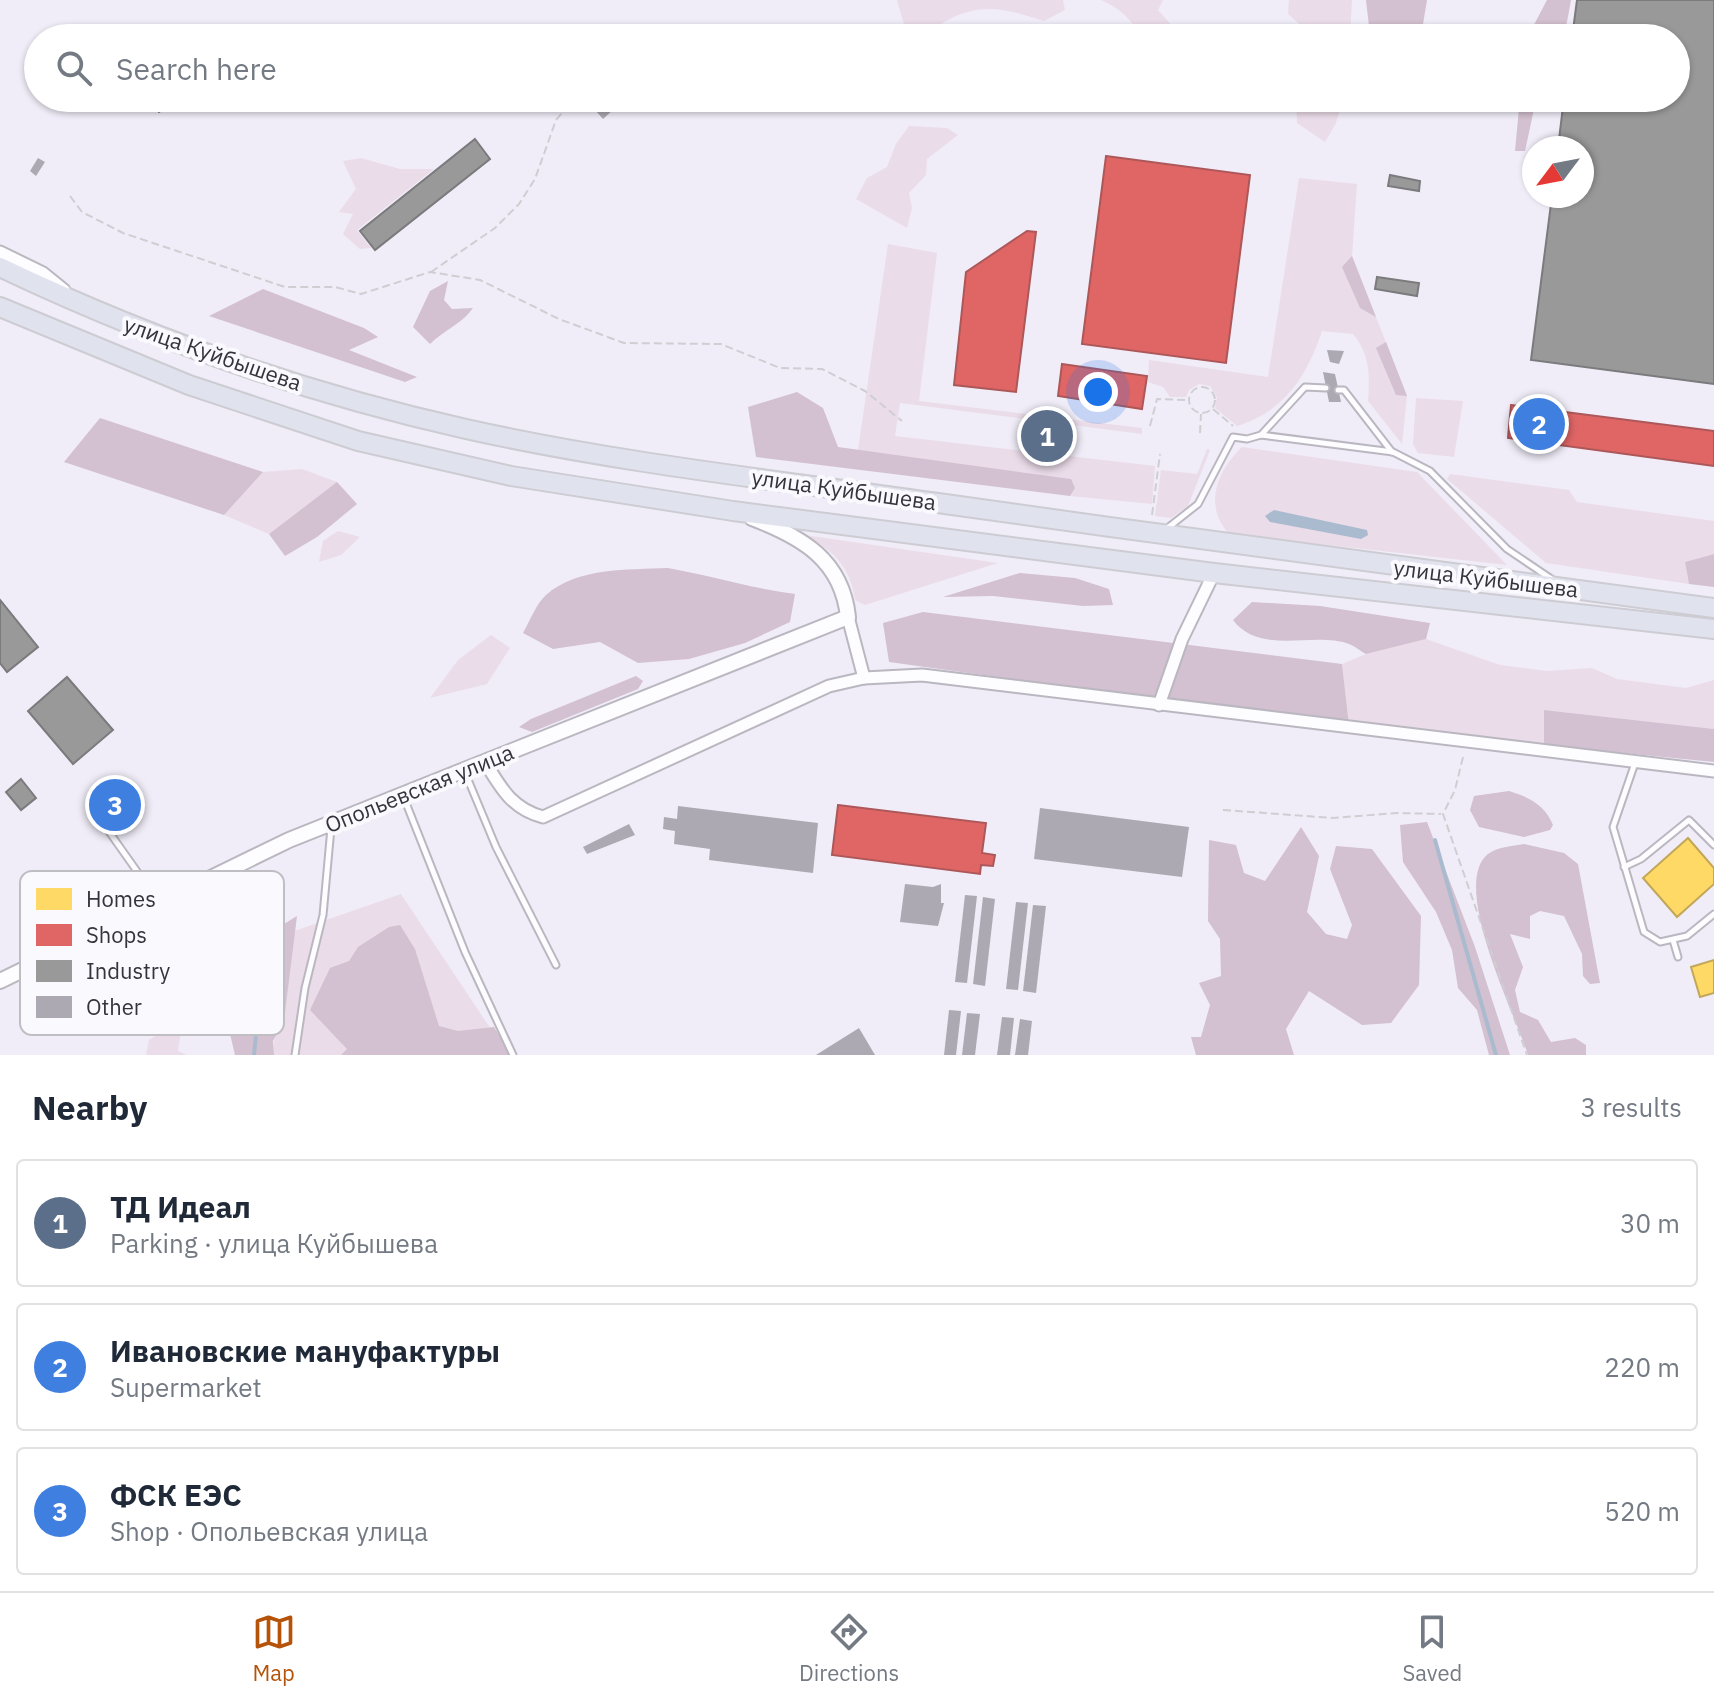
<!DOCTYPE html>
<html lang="en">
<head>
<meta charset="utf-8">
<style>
	body { margin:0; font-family:"IBM Plex Sans",sans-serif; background:#f2f2f3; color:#1f2937 }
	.compass { position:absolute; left:1522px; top:136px; width:72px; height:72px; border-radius:50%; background:#fff; box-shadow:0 2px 6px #0004; rotate:238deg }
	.you { position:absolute; left:1098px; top:392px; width:28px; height:28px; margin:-20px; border:6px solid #fff; border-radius:50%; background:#1a73e8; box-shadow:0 0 0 12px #1a73e833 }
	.badge { display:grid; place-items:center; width:52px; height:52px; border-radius:50%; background:#b45309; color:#fff; font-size:26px; font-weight:700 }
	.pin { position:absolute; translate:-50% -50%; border:4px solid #fff; box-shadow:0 2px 8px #0006 }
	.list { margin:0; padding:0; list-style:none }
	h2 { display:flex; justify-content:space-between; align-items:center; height:104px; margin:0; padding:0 32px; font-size:34px }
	h2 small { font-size:26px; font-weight:400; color:#747a83 }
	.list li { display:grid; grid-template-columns:52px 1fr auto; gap:24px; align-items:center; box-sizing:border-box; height:128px; margin:0 16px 16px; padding:0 16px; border:2px solid #e0e1e3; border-radius:8px }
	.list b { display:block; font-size:30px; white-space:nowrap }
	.list p { margin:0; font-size:26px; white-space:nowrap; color:#747a83 }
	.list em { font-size:26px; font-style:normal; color:#747a83 }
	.icon { flex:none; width:44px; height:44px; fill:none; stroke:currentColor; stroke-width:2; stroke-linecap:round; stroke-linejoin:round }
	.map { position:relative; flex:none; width:1714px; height:1055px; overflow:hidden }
	.search { position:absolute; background:#fff; box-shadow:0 2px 6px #0004; left:24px; right:24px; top:24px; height:88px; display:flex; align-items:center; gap:20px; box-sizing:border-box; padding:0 28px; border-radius:44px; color:#747a83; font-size:30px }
	.sheet { height:536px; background:#fff }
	nav { display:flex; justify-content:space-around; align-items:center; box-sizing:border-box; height:112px; border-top:2px solid #e0e1e3; background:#fff; font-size:22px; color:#747a83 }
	nav a { display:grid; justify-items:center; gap:4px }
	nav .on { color:#b45309 }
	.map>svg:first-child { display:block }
	.green { fill:#ebdce9 }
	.forest { fill:#d3c0d0 }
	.water { fill:#abbbcf }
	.homes { fill:#ffd966; stroke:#c2a759; stroke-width:2 }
	.shops { fill:#e06666; stroke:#ad5759; stroke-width:2 }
	.industry { fill:#999; stroke:#7b7a7d; stroke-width:2 }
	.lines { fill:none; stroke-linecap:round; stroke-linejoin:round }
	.stream { stroke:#abbbcf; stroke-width:4 }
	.building { fill:#ada9b2 }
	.service-casing { stroke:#bab7c0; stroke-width:9 }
	.minor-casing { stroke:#bab7c0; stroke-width:15 }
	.tertiary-casing { stroke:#bab7c0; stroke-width:18 }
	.trunk-casing { stroke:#cdccd2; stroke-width:22 }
	.path { stroke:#cfced2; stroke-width:2; stroke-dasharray:8 4; stroke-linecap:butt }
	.service { stroke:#fdfcfe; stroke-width:5 }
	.minor { stroke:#fdfcfe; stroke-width:11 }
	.tertiary { stroke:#fdfcfe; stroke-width:14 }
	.trunk { stroke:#e0e2ee; stroke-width:18 }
	.labels { text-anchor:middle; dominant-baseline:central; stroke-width:8; stroke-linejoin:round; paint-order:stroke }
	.street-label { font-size:22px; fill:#35333b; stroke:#faf9fd }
	.key { fill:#faf9fd; stroke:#bfbec3; stroke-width:2 }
	.key-label { font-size:22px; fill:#35333b }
</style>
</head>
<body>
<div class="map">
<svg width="1714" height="1055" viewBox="0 0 1714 1055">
	<rect width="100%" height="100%" fill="#f0edf8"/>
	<g class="green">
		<path d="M897 0H1063L1065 10 1044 21C1004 8 978 1 941 24L938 38H908Z"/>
		<path d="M1101 0H1163L1158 10 1183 38H1142C1132 20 1120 8 1101 0Z"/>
		<polygon points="1289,0 1352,0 1350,38 1315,38 1288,14"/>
		<polygon points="1296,98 1343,98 1336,123 1325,142 1297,123"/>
		<polygon points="909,126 947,128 958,135 927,159 926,175 909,193 912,208 907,228 856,199 867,178 887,167 896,144"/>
		<polygon points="361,158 400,169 434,169 357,230 371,248 360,249 343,234 353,214 339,212 356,189 343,161"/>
		<path d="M1299 178 1357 184 1352 256 1407 396 1402 444 1368 401C1370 376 1370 354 1353 334L1322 331C1307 376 1285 411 1237 426L1215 408 1217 397 1210 386 1199 384 1189 390 1186 397H1170L1163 387 1148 382 1149 360 1268 377Z"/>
		<polygon points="888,244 937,253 919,401 1142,428 1142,434 900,403 895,436 1155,466 1152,504 1070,496 1075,488 1070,479 858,450"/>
		<polygon points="1416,398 1463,401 1454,457 1418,453 1413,444"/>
		<path d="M1242 447 1417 472 1507 565 1229 534C1203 505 1217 471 1242 447Z"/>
		<polygon points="1207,449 1210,450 1188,506 1171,518 1155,516 1161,470 1197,474"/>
		<polygon points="302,469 337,482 269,534 224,515 263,472"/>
		<polygon points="1450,474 1569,490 1577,502 1714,521 1714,554 1685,562 1689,584 1546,563 1447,479"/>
		<polygon points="338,531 360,537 341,555 319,562 323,541"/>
		<path d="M804 535 998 563 865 605 855 600C851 567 832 549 804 535Z"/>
		<polygon points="491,635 510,648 487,684 430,698 458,660"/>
		<polygon points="1426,639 1500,665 1547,671 1592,668 1617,679 1686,688 1714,680 1714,729 1544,710 1544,745 1349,725 1342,664 1366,654"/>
		<polygon points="401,894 508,1055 273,1055 283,935"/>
		<polygon points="171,1026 181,1031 178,1051 187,1055 146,1055 149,1040"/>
	</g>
	<g class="forest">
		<polygon points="1366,0 1427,0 1421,36 1370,35"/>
		<polygon points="1547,0 1571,0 1564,38 1527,38"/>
		<polygon points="1520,98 1544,98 1534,109 1525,151 1515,151"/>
		<polygon points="1352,256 1376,317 1360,308 1342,267"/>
		<path d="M448 281 444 300 452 309 473 308C463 323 443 331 430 344L413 327 430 291Z"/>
		<polygon points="263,289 364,328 378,337 349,350 417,377 405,382 209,316"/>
		<polygon points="1386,342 1407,396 1396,395 1376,348"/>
		<polygon points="797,392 823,408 838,447 1071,479 1075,488 1070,496 756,457 748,407"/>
		<polygon points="100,418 263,472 224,515 64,462"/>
		<polygon points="337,482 357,504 317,537 285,556 269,534"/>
		<polygon points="1714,554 1714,587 1689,584 1685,562"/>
		<path d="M668 568C712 576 750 588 795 594L790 622 745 643 689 659 638 663 600 642 553 649 523 633C530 621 536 604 546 595 578 567 627 570 668 568Z"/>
		<polygon points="1020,573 1075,578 1109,589 1113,605 1083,606 993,596 943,597"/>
		<path d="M1252 602 1320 606 1430 623 1426 639 1366 654C1360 651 1355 646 1349 644 1313 631 1260 656 1233 620Z"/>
		<polygon points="923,612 1342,664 1349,725 889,662 883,623"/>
		<polygon points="636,676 643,681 638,689 532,732 519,727 531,719"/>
		<polygon points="1544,710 1714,729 1714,762 1544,745"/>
		<path d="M1509 791C1529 797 1545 805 1553 825L1550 830 1524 837 1479 827 1470 810 1474 796Z"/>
		<polygon points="1427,822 1475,947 1510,1055 1489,1055 1477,1010 1458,988 1452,950 1436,912 1403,862 1400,825"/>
		<polygon points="1301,827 1319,856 1307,912 1326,934 1347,939 1352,925 1330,869 1336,846 1372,849 1421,916 1419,985 1391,1023 1362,1025 1309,991 1286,1029 1294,1055 1196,1055 1191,1037 1201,1037 1210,1005 1199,983 1221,976 1220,939 1208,921 1209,840 1236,845 1244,873 1265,881"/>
		<path d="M1524 844 1564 853 1578 864 1600 983 1590 984 1583 976 1582 954 1564 916 1540 911 1530 916V939L1510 934 1523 967 1515 990 1520 1012 1538 1020 1551 1042 1575 1038 1586 1045V1055H1528C1517 1018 1449 885 1488 854 1497 847 1512 846 1524 844Z"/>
		<polygon points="297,916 284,1020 273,1041 274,1055 235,1055 226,1017 229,996 250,989 259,964 276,955 284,924"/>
		<polygon points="400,925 415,949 439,1026 458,1031 494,1027 511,1055 341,1055 347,1049 310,1010 330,968 349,961 358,947 389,927"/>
	</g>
	<polygon class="water" points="1274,510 1367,530 1368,535 1361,539 1270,522 1265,516"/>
	<g class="homes">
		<polygon points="1688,838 1714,868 1714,884 1677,917 1643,878"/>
		<polygon points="1714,960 1714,993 1700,997 1691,967"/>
	</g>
	<g class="shops">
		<polygon points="1106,156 1250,175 1226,363 1082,344"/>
		<polygon points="1027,231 1036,232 1016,392 954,385 966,272"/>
		<polygon points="1062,364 1147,376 1142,409 1058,396"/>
		<polygon points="1511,405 1714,431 1714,466 1508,438"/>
		<polygon points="129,785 140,798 115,818 105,805"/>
		<polygon points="838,805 986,823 982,853 995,855 993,866 981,865 980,874 832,855"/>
	</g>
	<g class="industry">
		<polygon points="1577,0 1714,0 1714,384 1531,360 1552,196 1582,196 1582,148 1558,148 1564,98 1676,98 1676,38 1572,38"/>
		<polygon points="167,98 181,98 159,112 155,106"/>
		<polygon points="475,139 490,159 375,250 360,231"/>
		<polygon points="1390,175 1420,181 1419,191 1388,186"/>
		<polygon points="1377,277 1419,283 1417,296 1375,289"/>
		<polygon points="0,600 38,647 7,672 0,663"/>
		<polygon points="67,677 113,730 73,764 28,711"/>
		<polygon points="21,779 36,798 21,810 6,792"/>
	</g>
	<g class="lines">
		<g class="stream">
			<polyline points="1435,840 1496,1055"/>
			<polyline points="254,1055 257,1024"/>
		</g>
	</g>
	<g class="building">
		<polygon points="594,98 626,98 603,119 589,103"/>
		<polygon points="38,158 45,162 36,176 30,171"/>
		<polygon points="1327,350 1344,351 1339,364 1330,362"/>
		<polygon points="1323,372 1335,374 1341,402 1329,402"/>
		<polygon points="678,806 818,823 813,873 709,860 710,849 674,844 675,831 663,829 664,817 677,819"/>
		<polygon points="1040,808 1189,827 1182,877 1034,859"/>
		<polygon points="629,824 635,835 587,854 583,847"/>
		<polygon points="905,884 933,887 941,884 941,903 944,903 938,926 900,922"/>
		<polygon points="965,895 977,896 967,983 955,982"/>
		<polygon points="983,897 995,899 985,986 973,984"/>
		<polygon points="1016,902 1028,903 1018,990 1006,989"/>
		<polygon points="1033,905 1046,906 1036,993 1023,991"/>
		<polygon points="949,1010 961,1011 956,1055 944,1055"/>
		<polygon points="967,1013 980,1014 975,1055 962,1055"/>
		<polygon points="1002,1017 1014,1018 1010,1055 997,1055"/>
		<polygon points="1020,1019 1032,1021 1028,1055 1015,1055"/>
		<polygon points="859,1028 875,1055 816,1055"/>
	</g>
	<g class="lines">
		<defs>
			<g id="service">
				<polyline points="1338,390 1344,390 1392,452"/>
				<polyline points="1261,435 1305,387 1326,388"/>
				<polyline points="1165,530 1198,504 1233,437 1247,439 1261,435 1393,452 1430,471 1507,549 1553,580"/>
				<polyline points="1635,763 1613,827 1644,932 1660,942 1687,936 1714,914"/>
				<polyline points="464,770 496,847 556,965"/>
				<polyline points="404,798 465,952 513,1055"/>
				<polyline points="105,826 158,901"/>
				<polyline points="1624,867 1641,859 1689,820 1714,845"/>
				<polyline points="1673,940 1678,957"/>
				<polyline points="295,1055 305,988 323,915 331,828"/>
			</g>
			<g id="minor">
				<polyline points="0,252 43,273 64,290"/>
				<polyline points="848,617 864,678"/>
				<polyline points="1159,705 1182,639 1214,573"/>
				<path d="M485 762C501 788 512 809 543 817L829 686 864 678 922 675 1714 771"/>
			</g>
			<path id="tertiary" d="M0 981 289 840 848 617C842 560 802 537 752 518"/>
			<g id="trunk">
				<path d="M0 267C149 338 305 393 466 429 623 464 785 481 945 504 1201 540 1457 574 1714 608"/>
				<polyline points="0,307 189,385 358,441 511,476 733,511 1214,573 1714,629"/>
			</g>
		</defs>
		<use href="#service" class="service-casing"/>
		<use href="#minor" class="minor-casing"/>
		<use href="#tertiary" class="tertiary-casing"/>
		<use href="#trunk" class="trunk-casing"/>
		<g class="path">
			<polyline points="597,38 597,32"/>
			<polyline points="70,196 82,212 123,233 285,287 335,287 361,294 430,272 480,280 559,319 624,343 721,344 780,368 822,369 865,391 902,421"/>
			<polyline points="431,272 495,228 519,204 535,179 556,120 575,98"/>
			<circle cx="1202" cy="400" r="13"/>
			<polyline points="1213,409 1233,426"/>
			<polyline points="1150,426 1157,399 1188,400"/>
			<polyline points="1200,433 1201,414"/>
			<polyline points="1029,436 1032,413 1038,411"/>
			<polyline points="1152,515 1160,454"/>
			<polyline points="1463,757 1455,790 1443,814 1527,1055"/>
			<polyline points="1223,810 1333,818 1397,813 1441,814"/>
		</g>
		<use href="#service" class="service"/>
		<use href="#minor" class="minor"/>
		<use href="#tertiary" class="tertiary"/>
		<use href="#trunk" class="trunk"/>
	</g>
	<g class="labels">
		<g class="street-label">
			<text transform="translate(213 353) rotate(19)">улица Куйбышева</text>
			<text transform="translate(844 489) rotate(8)">улица Куйбышева</text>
			<text transform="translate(1486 578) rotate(7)">улица Куйбышева</text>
			<text transform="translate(419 788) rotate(-22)">Опольевская улица</text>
		</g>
	</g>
	<rect x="20" y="871" width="264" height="164" rx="12" class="key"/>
	<rect x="36" y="888" width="36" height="22" fill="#ffd966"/>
	<rect x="36" y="924" width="36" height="22" fill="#e06666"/>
	<rect x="36" y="960" width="36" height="22" fill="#999"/>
	<rect x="36" y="996" width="36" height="22" fill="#ada9b2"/>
	<g class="key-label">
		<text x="86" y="907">Homes</text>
		<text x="86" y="943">Shops</text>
		<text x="86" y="979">Industry</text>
		<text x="86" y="1015">Other</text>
	</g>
</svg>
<svg class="compass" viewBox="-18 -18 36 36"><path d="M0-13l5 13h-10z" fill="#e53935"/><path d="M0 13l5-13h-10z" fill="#747a83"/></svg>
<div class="you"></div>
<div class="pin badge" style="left:1047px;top:436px;background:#5c6f8a">1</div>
<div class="pin badge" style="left:1539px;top:424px;background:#3f7fe0">2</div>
<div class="pin badge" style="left:115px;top:805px;background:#3f7fe0">3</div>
<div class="search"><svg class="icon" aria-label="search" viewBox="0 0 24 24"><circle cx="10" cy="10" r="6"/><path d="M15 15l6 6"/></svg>Search here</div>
</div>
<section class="sheet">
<h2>Nearby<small>3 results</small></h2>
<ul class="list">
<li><span class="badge" style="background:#5c6f8a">1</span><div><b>ТД Идеал</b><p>Parking · улица Куйбышева</p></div><em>30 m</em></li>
<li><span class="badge" style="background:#3f7fe0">2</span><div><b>Ивановские мануфактуры</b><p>Supermarket</p></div><em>220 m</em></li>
<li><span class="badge" style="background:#3f7fe0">3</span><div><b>ФСК ЕЭС</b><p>Shop · Опольевская улица</p></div><em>520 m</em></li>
</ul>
</section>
<nav>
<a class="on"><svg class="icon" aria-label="map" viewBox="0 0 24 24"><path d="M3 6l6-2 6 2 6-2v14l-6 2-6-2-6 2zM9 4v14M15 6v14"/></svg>Map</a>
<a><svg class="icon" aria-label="directions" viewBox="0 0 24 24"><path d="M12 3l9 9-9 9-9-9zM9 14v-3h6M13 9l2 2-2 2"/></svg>Directions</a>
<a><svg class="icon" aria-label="saved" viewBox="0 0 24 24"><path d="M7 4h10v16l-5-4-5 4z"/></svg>Saved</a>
</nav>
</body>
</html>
